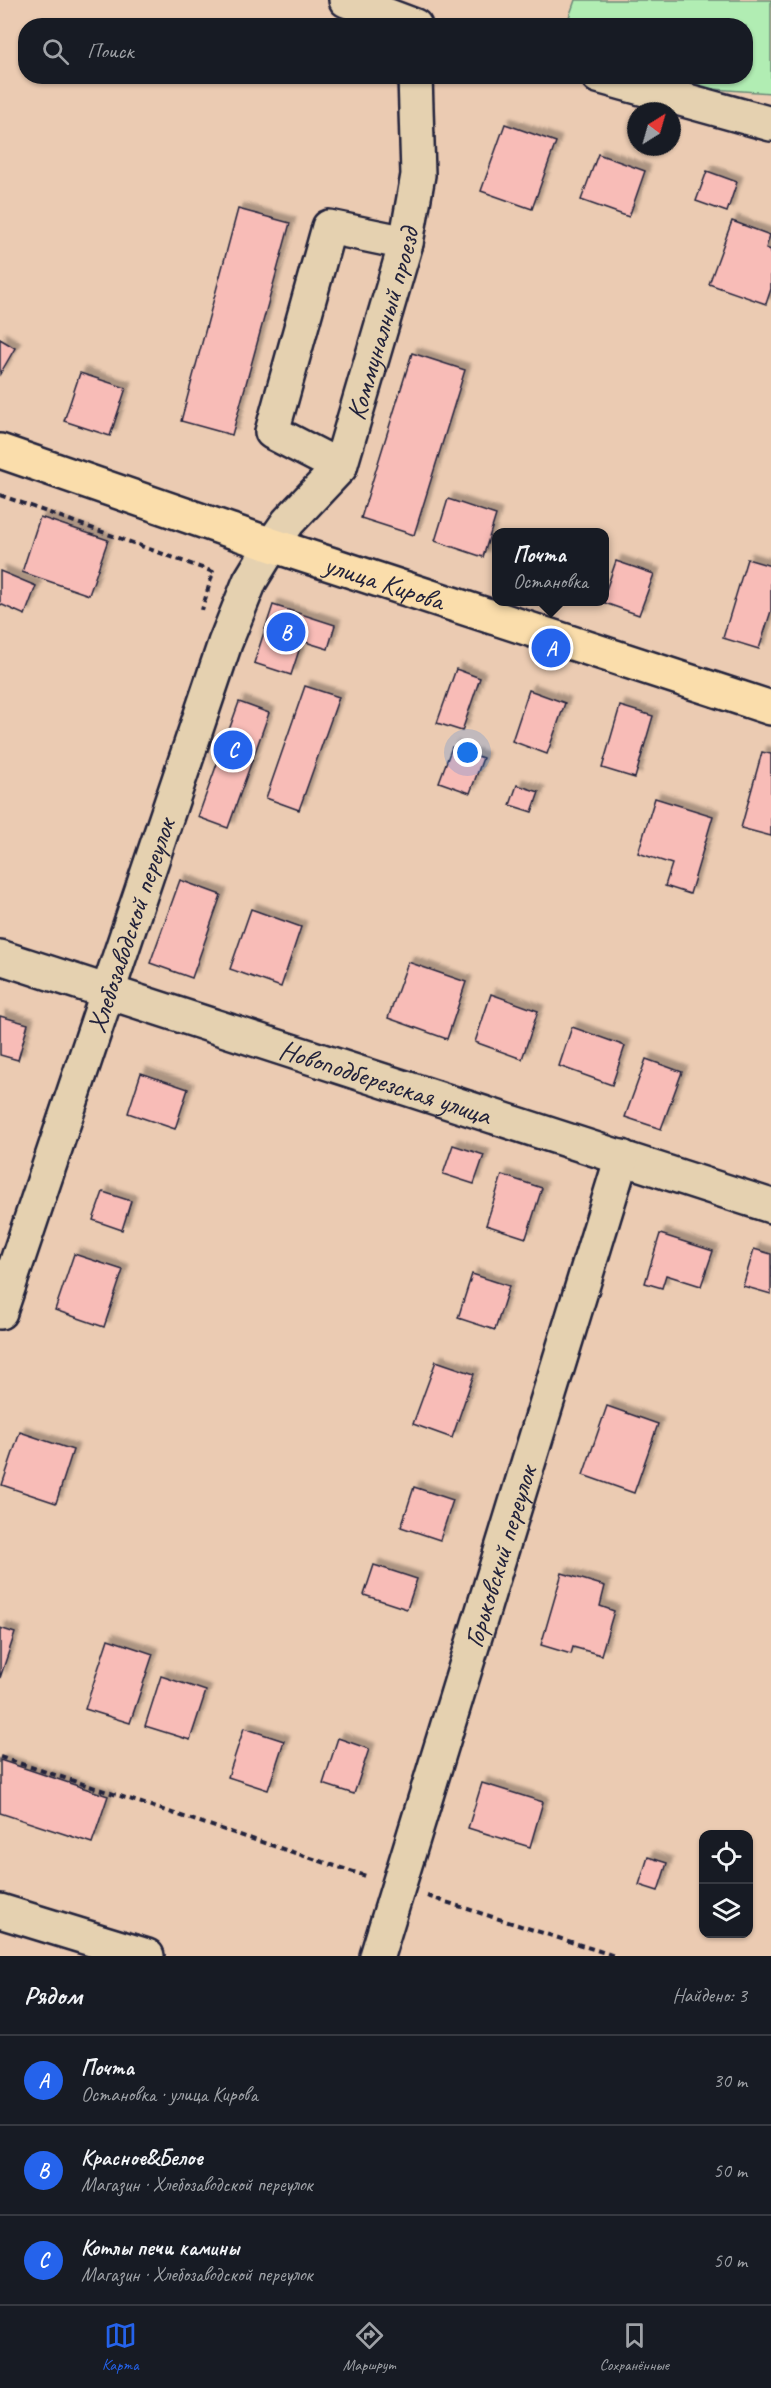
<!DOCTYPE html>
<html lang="ru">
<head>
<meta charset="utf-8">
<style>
	body { margin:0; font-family:Caveat,sans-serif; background:#242831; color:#f1f3f6 }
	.controls { position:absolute; right:18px; bottom:18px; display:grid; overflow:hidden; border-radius:12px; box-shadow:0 2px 4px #0004 }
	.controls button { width:54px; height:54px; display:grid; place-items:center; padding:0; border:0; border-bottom:2px solid #363941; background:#171b24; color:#f1f3f6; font:30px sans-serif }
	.compass { position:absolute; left:627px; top:102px; width:54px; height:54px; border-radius:50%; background:#171b24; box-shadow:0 2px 4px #0004; rotate:37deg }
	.you { position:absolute; left:468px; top:753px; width:21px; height:21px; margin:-15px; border:4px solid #fff; border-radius:50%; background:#1a73e8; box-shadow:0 0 0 9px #1a73e833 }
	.badge { display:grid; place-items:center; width:39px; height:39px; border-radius:50%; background:#2563eb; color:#fff; font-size:20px; font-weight:700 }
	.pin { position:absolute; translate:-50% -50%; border:3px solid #fff; box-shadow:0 2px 6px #0006 }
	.popup { position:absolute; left:492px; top:528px; width:117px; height:78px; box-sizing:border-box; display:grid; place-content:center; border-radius:12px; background:#171b24; filter:drop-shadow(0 2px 4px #0005); font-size:20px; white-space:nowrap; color:#9ea1a6 }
	.popup b { font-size:22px; color:#f1f3f6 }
	.popup::after { content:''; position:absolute; left:50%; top:100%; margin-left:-12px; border:12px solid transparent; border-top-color:#171b24 }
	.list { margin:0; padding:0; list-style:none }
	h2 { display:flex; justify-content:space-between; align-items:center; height:78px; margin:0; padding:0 24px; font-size:26px }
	h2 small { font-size:20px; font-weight:400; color:#9ea1a6 }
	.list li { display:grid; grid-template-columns:39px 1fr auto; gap:18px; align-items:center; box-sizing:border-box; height:90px; padding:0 24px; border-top:2px solid #363941 }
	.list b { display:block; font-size:22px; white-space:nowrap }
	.list p { margin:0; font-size:20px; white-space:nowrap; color:#9ea1a6 }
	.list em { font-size:20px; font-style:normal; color:#9ea1a6 }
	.icon { flex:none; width:33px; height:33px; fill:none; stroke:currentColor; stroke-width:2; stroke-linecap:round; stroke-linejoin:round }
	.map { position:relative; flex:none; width:771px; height:1956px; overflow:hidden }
	.search { position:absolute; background:#171b24; box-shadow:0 2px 4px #0004; left:18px; right:18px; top:18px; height:66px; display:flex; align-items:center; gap:15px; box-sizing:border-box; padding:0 21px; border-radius:24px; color:#9ea1a6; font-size:22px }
	.sheet { height:348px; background:#171b24 }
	nav { display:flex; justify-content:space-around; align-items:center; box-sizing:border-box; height:84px; border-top:2px solid #363941; background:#171b24; font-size:16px; color:#9ea1a6 }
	nav a { display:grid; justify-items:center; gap:3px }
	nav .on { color:#2563eb }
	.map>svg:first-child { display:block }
	.green { fill:#b1edb3; stroke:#6a8877; stroke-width:1.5 }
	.building { fill:#f8bcb7; stroke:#22223b; stroke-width:1.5; filter:url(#shadow) }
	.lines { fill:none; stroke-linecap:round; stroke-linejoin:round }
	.minor-casing { stroke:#22223b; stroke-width:38 }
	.major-casing { stroke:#22223b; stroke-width:38 }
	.path { stroke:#22223b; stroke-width:4; stroke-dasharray:6 4.5; stroke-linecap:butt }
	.minor { stroke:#e5d1b0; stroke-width:33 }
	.major { stroke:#faddab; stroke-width:33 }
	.labels { text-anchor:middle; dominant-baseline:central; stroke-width:4.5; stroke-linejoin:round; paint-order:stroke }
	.street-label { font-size:28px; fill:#22223b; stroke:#e5d1b0 }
</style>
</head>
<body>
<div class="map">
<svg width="771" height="1956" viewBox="0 0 771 1956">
	<defs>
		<filter id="shadow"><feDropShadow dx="5.5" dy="-5.5" stdDeviation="1.5" flood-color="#0004"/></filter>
	</defs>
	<rect width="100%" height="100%" fill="#ebcbb2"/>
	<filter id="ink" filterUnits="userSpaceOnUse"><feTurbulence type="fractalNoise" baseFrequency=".0167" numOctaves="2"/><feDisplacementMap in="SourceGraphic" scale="12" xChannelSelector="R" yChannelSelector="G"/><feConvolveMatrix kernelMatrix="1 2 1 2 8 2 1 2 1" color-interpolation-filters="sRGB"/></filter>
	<g filter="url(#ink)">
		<polygon class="green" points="575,0 771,0 771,93 699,88 676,77 746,76 746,26 572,26 567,23"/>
		<g class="building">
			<polygon points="505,124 556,142 532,209 481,191"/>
			<polygon points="598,154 645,171 629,217 581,200"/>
			<polygon points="707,171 737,182 727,212 696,201"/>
			<polygon points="238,209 290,223 232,435 181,421"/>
			<polygon points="732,221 770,235 766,248 771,250 771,289 766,304 709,284"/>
			<polygon points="0,339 15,348 0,374"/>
			<polygon points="412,353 465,370 414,535 361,518"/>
			<polygon points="80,373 126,388 110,436 64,421"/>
			<polygon points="448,499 496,515 483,557 435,541"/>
			<polygon points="40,517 108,540 89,595 22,572"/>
			<polygon points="747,559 771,566 771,611 759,649 723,638"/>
			<polygon points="616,561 654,574 639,615 602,602 605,602 605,593"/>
			<polygon points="0,571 36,586 25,615 0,604"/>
			<polygon points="273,605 335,625 328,649 302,641 291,675 254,663"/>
			<polygon points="456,669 480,678 462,731 437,723"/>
			<polygon points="305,686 339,697 299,810 266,798"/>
			<polygon points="529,690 565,703 547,754 512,741"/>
			<polygon points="239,702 269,713 228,828 198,817"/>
			<polygon points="620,706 653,716 635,778 602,768"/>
			<polygon points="452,747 483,758 470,793 439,782"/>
			<polygon points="762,752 771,754 771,836 741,828"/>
			<polygon points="517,785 539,792 532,812 510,805"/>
			<polygon points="655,798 713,816 690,894 665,886 672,864 638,853"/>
			<polygon points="180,880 221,895 192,978 150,963"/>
			<polygon points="251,909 301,927 281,987 230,969"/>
			<polygon points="408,962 466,982 447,1039 388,1018"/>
			<polygon points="491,994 538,1011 522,1059 475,1042"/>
			<polygon points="0,1016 28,1024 18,1060 0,1055"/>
			<polygon points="572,1027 625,1046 612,1085 559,1066"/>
			<polygon points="646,1059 682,1072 661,1129 625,1117"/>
			<polygon points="141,1073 188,1089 175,1129 128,1113"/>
			<polygon points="453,1145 484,1155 474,1184 443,1174"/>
			<polygon points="502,1175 542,1188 526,1238 486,1225"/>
			<polygon points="103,1192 131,1201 122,1230 93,1220"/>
			<polygon points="660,1234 713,1251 701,1286 666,1275 662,1288 645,1283"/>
			<polygon points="754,1249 771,1254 771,1294 743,1286"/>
			<polygon points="74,1254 123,1270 104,1327 55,1310"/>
			<polygon points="472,1274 509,1286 495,1330 458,1318"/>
			<polygon points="436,1361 474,1374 452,1438 413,1424"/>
			<polygon points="607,1406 658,1424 634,1493 583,1475"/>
			<polygon points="20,1432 73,1450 56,1503 2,1485"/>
			<polygon points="414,1487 453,1500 440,1540 401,1527"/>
			<polygon points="374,1565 417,1579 407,1609 364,1595"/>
			<polygon points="562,1573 605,1586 600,1606 614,1611 601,1655 573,1647 571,1654 541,1645"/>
			<polygon points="0,1628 15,1633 0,1678"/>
			<polygon points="108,1639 153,1654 130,1723 85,1709"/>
			<polygon points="161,1676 206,1691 190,1740 145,1726"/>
			<polygon points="244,1728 284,1741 268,1790 228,1777"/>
			<polygon points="338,1738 369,1749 354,1794 323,1784"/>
			<polygon points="0,1760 108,1796 92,1843 0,1813"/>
			<polygon points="482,1783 543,1802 530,1847 468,1828"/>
			<polygon points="648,1857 667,1863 658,1891 639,1885"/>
		</g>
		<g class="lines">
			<defs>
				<g id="minor">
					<polyline points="346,0 415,26"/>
					<polyline points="598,76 771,124"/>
					<polyline points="340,467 272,432 329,227 406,243"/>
					<path id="s1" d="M0 957 771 1206"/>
					<path id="s2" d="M0 1312 225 643 250 581 272 545 288 522 340 467 406 243 418 175 415 76"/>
					<polyline points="0,1911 147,1956"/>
					<path id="s3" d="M377 1956 622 1157"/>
				</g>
				<g id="major">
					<path id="s4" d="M0 451 272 545 771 708"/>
				</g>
			</defs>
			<use href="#minor" class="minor-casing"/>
			<use href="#major" class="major-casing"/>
			<g class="path">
				<polyline points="0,495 213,572 202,610"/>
				<polyline points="0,1757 369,1877"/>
				<polyline points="427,1896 615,1956"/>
			</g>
			<use href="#minor" class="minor"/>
			<use href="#major" class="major"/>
		</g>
	</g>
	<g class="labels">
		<g class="street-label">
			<text stroke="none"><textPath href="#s2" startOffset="1068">Коммуналный проезд</textPath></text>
			<text stroke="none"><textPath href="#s4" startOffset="406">улица Кирова</textPath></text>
			<text stroke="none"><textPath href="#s2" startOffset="408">Хлебозаводской переулок</textPath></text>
			<text stroke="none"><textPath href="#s1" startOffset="405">Новоподберезская улица</textPath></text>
			<text stroke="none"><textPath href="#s3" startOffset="418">Горьковский переулок</textPath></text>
		</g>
	</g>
</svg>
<div class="controls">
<button><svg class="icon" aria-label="locate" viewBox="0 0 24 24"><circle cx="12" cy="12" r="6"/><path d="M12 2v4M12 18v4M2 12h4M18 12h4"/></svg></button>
<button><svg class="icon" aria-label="layers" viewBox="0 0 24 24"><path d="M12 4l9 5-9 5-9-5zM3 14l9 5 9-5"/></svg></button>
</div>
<svg class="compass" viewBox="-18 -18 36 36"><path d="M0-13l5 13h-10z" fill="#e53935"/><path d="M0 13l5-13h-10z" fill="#9ea1a6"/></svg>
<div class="you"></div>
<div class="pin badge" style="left:551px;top:648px">A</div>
<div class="popup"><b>Почта</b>Остановка</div>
<div class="pin badge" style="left:286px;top:632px">B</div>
<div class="pin badge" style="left:233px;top:750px">C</div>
<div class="search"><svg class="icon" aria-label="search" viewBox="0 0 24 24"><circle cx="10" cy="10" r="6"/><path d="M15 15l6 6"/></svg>Поиск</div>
</div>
<section class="sheet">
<h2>Рядом<small>Найдено: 3</small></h2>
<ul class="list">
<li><span class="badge">A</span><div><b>Почта</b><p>Остановка · улица Кирова</p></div><em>30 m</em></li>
<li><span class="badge">B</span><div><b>Красное&amp;Белое</b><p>Магазин · Хлебозаводской переулок</p></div><em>50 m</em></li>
<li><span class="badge">C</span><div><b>Котлы печи камины</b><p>Магазин · Хлебозаводской переулок</p></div><em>50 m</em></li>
</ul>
</section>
<nav>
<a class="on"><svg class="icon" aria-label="map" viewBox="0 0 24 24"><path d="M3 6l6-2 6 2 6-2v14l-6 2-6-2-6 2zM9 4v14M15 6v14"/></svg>Карта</a>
<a><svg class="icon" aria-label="directions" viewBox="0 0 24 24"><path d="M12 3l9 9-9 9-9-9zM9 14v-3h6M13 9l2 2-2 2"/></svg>Маршрут</a>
<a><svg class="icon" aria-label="saved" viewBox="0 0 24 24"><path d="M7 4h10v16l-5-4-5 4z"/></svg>Сохранённые</a>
</nav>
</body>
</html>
